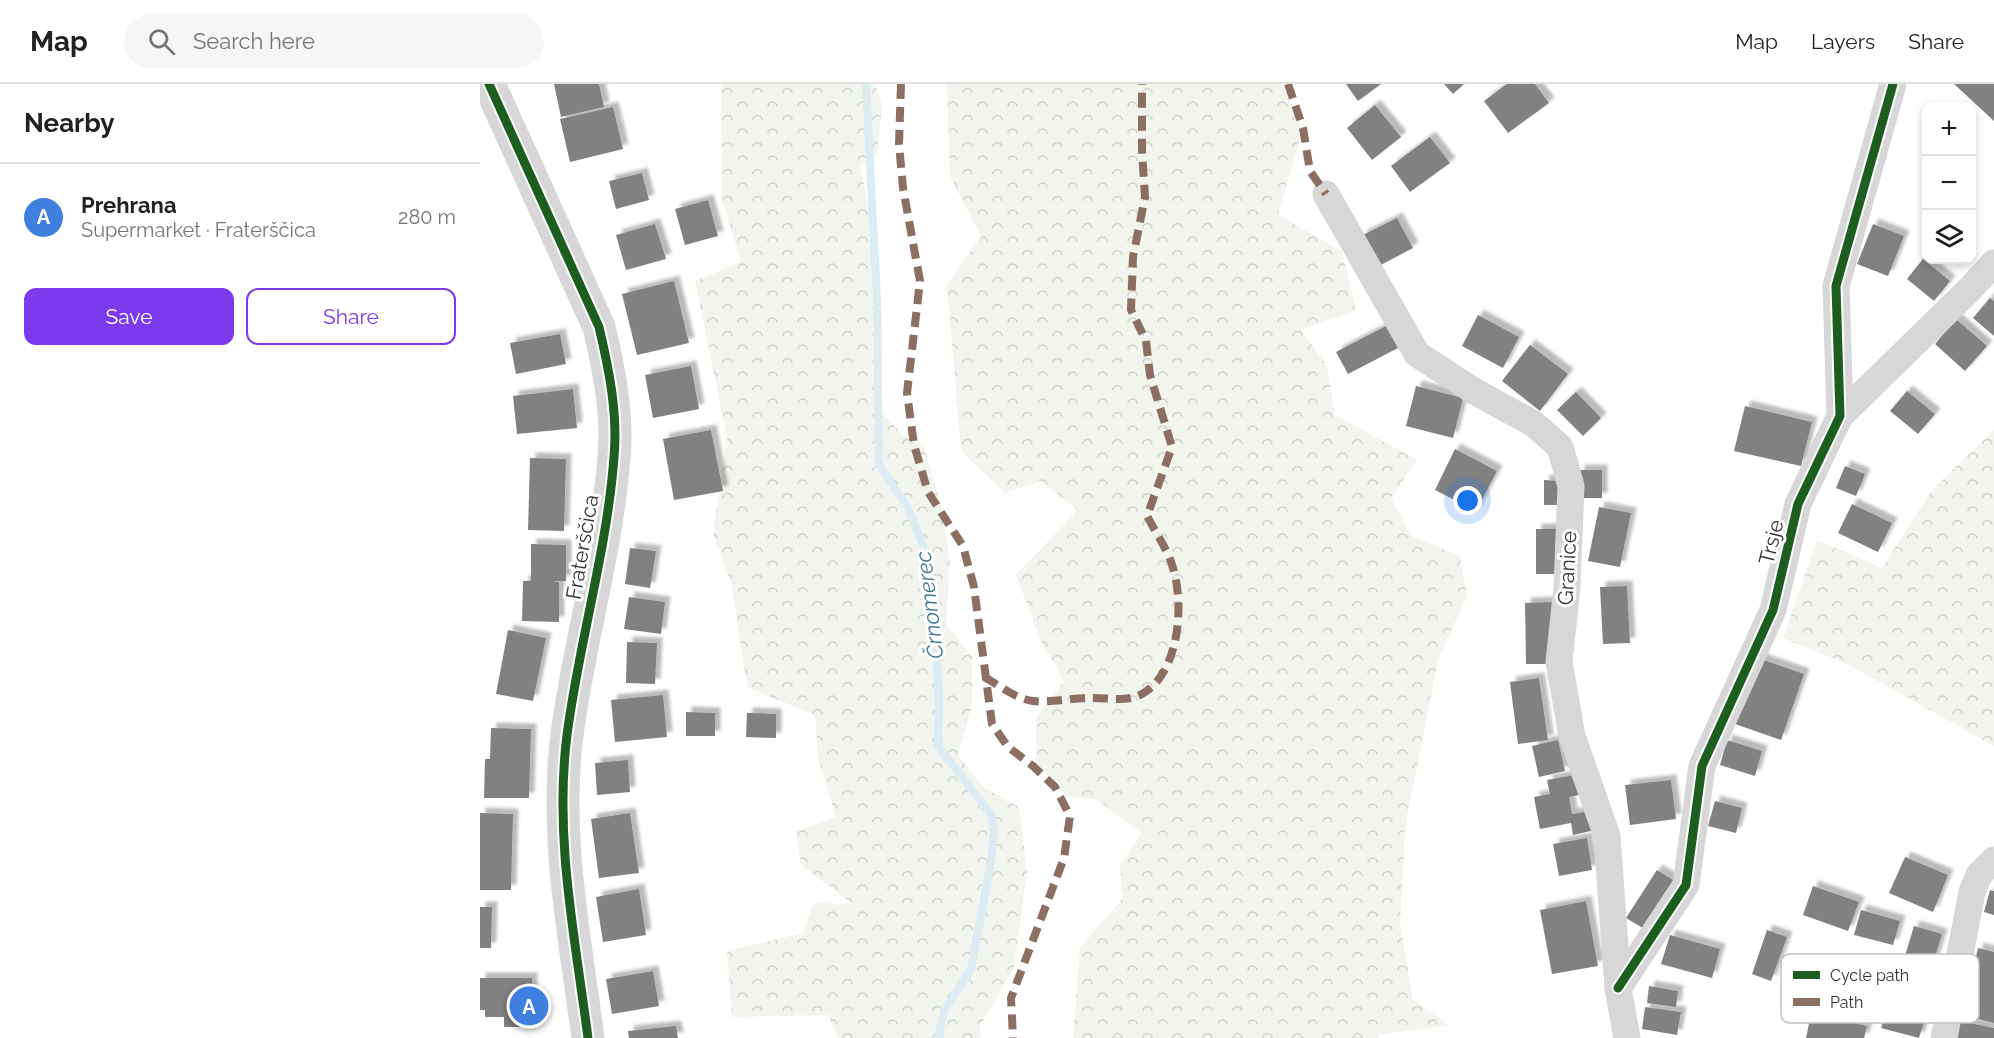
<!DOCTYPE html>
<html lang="en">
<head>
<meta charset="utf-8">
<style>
	body { margin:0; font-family:Raleway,sans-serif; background:#f6f6f6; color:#202124 }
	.controls { position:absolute; right:18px; top:18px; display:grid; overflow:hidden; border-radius:12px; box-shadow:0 3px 9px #0003 }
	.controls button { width:54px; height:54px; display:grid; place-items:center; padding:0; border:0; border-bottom:2px solid #e0e0e0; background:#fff; color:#202124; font:30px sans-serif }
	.you { position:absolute; left:988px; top:417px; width:21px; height:21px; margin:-15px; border:4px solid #fff; border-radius:50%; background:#1a73e8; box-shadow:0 0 0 9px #1a73e833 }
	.badge { display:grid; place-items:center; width:39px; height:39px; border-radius:50%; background:#7c3aed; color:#fff; font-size:20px; font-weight:700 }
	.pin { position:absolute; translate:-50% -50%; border:3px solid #fff; box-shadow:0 2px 6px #0006 }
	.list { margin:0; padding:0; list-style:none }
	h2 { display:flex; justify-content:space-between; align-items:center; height:78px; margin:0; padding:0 24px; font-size:26px }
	h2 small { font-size:20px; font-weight:400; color:#757577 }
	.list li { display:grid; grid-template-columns:39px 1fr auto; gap:18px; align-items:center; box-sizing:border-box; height:108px; padding:0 24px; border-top:2px solid #e0e0e0 }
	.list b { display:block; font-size:22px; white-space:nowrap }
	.list p { margin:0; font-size:20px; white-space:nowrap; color:#757577 }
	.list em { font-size:20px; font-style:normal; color:#757577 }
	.actions { display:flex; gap:12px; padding:18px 24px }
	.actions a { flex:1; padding:14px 0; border:2px solid #7c3aed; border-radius:12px; text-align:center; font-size:21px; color:#7c3aed }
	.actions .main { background:#7c3aed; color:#fff }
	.icon { flex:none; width:33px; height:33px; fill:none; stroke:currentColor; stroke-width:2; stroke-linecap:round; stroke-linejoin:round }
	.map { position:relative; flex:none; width:1514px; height:954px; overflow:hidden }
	header { display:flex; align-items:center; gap:36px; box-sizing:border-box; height:84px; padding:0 30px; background:#fff; border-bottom:2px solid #e0e0e0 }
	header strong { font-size:28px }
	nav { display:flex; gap:33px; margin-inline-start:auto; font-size:21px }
	.search { width:420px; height:54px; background:#f6f6f6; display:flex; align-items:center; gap:15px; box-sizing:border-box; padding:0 21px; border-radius:33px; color:#757577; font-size:22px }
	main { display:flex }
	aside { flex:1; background:#fff }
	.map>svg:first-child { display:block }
	.forest { fill:url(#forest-crowns) }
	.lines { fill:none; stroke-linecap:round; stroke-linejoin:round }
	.stream { stroke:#ddebf3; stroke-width:8 }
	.building { fill:#818181; filter:url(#shadow) }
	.minor { stroke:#d7d7d7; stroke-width:27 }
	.tertiary { stroke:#d7d7d7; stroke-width:33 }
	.quiet { stroke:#8d6e63; stroke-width:8; stroke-dasharray:15 8; stroke-linecap:butt }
	.cycleway-casing { stroke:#fff; stroke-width:13 }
	.cycleway { stroke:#1b5e20; stroke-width:9 }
	.labels { text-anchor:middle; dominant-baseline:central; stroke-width:6; stroke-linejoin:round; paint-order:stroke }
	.street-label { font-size:21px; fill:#333; stroke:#fff }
	.water-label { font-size:22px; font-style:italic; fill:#3f7597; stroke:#fff }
	.key { fill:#fff; stroke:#c2c2c2; stroke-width:1.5 }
	.key-label { font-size:16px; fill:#333 }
</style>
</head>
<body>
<header>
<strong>Map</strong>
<div class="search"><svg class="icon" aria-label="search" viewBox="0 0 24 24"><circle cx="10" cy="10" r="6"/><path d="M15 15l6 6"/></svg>Search here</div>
<nav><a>Map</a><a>Layers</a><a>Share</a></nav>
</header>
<main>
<aside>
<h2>Nearby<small></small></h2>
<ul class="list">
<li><span class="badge" style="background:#3f7fe0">A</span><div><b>Prehrana</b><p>Supermarket · Fraterščica</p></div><em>280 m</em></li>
</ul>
<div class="actions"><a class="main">Save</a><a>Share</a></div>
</aside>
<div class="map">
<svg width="1514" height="954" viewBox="0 0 1514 954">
	<defs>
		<pattern id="forest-crowns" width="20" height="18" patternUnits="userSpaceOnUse" patternTransform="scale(1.5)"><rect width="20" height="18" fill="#f1f5ed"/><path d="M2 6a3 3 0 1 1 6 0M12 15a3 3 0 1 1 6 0" fill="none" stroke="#cfd2cc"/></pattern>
		<filter id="shadow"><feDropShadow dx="5.5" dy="-5.5" stdDeviation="1.5" flood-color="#0004"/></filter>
	</defs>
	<rect width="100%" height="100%" fill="#fff"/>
	<g class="forest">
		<polygon points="241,0 395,0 402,21 397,70 380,81 391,137 395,322 423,351 444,362 462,424 470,478 466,540 492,573 492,621 478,671 502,702 539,723 547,788 534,883 500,942 501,954 359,954 348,931 252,933 247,867 323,849 333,819 373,820 321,781 316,747 356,733 338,673 335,631 267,603 252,502 233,449 247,354 215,197 261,178 242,115"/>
		<polygon points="467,0 801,0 823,44 798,131 862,167 876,227 821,245 847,282 855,331 937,376 911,414 931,452 980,472 987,512 958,576 925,744 920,839 933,916 970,942 900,950 899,954 593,954 600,864 643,814 640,781 661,749 616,715 586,712 556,679 556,634 584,597 561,557 536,491 598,426 561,397 525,409 481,367 467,201 501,153 470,92"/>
		<polygon points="1514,346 1514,662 1367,580 1303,554 1337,456 1402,484 1451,407"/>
	</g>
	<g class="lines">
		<polyline class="stream" points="386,0 397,215 399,381 427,422 446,468 455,544 459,615 458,662 512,732 514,748 510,784 491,885 465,925 459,949 460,954"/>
	</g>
	<g class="building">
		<polygon points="74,0 119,0 124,23 81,33"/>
		<polygon points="866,0 901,0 878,17"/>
		<polygon points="964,0 984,0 973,10"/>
		<polygon points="1027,0 1055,0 1069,19 1028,49 1004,17"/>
		<polygon points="1474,0 1514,0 1514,37"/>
		<polygon points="895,21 921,53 892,76 867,44"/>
		<polygon points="133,23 143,65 90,78 80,35"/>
		<polygon points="950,53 970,79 930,108 911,82"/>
		<polygon points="162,89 169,116 136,125 129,97"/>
		<polygon points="228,116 238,152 205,161 195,125"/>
		<polygon points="917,134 933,164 897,183 881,152"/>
		<polygon points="175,140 186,175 146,186 136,151"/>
		<polygon points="1393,140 1424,152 1408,192 1377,180"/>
		<polygon points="1443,175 1470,197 1454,217 1427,195"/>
		<polygon points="194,197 209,259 157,271 142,210"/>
		<polygon points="1510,214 1514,217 1514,252 1493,234"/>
		<polygon points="998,231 1039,253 1023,284 982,262"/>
		<polygon points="1476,235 1507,262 1485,287 1455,260"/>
		<polygon points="906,242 918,264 868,290 856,268"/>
		<polygon points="80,250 86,280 36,290 30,259"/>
		<polygon points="1050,261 1088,290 1060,327 1022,297"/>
		<polygon points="211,282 219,325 173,334 165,291"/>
		<polygon points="936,302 983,314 973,354 926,342"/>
		<polygon points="93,305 97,344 37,350 33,312"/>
		<polygon points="1427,307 1455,330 1438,350 1410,327"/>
		<polygon points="1096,308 1121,334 1103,352 1077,326"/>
		<polygon points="1265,322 1332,338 1321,382 1254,367"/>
		<polygon points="231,346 243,407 194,416 183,355"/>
		<polygon points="975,365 1017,387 996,427 955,406"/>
		<polygon points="50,374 86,375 84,447 48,446"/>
		<polygon points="1365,382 1385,390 1376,412 1356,404"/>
		<rect x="1099" y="386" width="23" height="28"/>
		<polygon points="1064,396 1081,397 1081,421 1064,421"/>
		<polygon points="1372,420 1412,439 1398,468 1358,449"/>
		<polygon points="1119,423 1151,429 1140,483 1108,477"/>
		<polygon points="1056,445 1076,445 1077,490 1056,490"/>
		<polygon points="51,460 86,461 86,497 72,497 79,498 79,538 42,537 43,497 51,497"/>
		<polygon points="150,464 176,467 170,504 145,500"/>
		<polygon points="1147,502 1150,559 1123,560 1120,503"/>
		<polygon points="149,513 185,518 181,550 144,545"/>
		<polygon points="1073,518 1074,580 1046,580 1045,519"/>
		<polygon points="28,546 66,554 53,617 16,610"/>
		<polygon points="147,558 177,559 175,600 146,599"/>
		<polygon points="1278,574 1324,590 1301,656 1255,640"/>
		<polygon points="1059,594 1068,656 1038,660 1030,598"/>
		<polygon points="183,611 187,653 135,658 131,616"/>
		<polygon points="206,628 235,629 235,652 206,652"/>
		<polygon points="267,629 296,630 296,654 266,653"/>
		<polygon points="11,644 51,645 49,714 4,714 5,675 10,675"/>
		<polygon points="1078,656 1085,687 1059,693 1052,662"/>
		<polygon points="1247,656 1282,667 1275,692 1240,681"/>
		<polygon points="148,676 150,708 117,711 115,679"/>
		<polygon points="1100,690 1104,710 1089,713 1092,730 1111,727 1115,746 1093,751 1091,739 1060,745 1054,713 1070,710 1067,696"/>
		<polygon points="1191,696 1196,735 1150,741 1145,701"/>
		<polygon points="1235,717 1262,724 1256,749 1228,742"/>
		<polygon points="0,729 33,730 31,806 0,806"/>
		<polygon points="150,729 159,789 119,794 111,735"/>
		<polygon points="1107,754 1112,786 1079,792 1073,760"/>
		<polygon points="1425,773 1468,791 1453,828 1409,809"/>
		<polygon points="1177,786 1201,801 1171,849 1146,834"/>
		<polygon points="1333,802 1379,818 1368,847 1323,831"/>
		<polygon points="159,805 166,851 123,858 116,813"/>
		<polygon points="1510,806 1514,807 1514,831 1504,828"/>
		<polygon points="1106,817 1118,882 1072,890 1060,826"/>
		<polygon points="0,823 12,823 11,864 0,864"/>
		<polygon points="1381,826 1420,837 1413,861 1374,851"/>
		<polygon points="1434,842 1462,850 1453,880 1425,872"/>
		<polygon points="1287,846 1307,853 1291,897 1272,890"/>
		<polygon points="1190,851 1240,865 1232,894 1181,880"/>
		<polygon points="1498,864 1514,868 1514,939 1482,931"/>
		<polygon points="173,887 179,922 132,930 126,895"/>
		<polygon points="0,894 52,894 52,943 24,943 24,933 5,933 5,926 0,926"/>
		<polygon points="1169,902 1198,907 1196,923 1167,919"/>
		<polygon points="1409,917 1447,928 1439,954 1401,944"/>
		<polygon points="1165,923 1201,928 1197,951 1162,945"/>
		<polygon points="1331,930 1387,942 1384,954 1326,954"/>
		<polygon points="1480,937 1514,944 1514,954 1476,954"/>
		<polygon points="196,942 198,954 149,954 148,947"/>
	</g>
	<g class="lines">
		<g class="minor">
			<polyline points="846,110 937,270 994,307 1054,340 1080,363 1091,402 1087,503 1079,578 1092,652 1127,752 1138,904 1147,954"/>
			<polyline points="1360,332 1490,205 1514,179"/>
			<polyline points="1138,904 1206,801 1222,682 1293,526 1318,420 1360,332 1356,202 1413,0"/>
			<polyline points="1464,954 1492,808 1499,791 1514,776"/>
		</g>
		<path class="tertiary" d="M9 0 119 243C129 285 138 330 134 373 127 467 99 558 87 651 74 753 95 853 108 954"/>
		<g class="quiet">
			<polyline points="421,0 419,60 423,104 440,197 427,309 434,361 448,408 483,462 494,503 512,640 528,663 553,682 575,703 590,732 584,774 531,914 533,954"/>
			<polyline points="808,0 823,44 830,87 846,110"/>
			<path d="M504 593C519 601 536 615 553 617 568 619 592 614 608 614 626 613 646 619 662 610 700 589 705 518 692 481 688 467 675 447 667 432L692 363 670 291 666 257 651 226 653 173 665 113 662 66V0"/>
		</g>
		<defs>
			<g id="cycleway">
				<path d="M9 0 119 243C129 285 138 330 134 373 127 467 99 558 87 651 74 753 95 853 108 954"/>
				<polyline points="1138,904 1206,801 1222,682 1293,526 1318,420 1360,332 1356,202 1413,0"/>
			</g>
		</defs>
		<use href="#cycleway" class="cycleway-casing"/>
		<use href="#cycleway" class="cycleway"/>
	</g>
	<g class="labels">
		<g class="street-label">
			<text transform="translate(1291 458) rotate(-76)">Trsje</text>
			<text transform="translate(102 463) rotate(-80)">Fraterščica</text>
			<text transform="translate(1087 484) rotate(-87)">Granice</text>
		</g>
		<g class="water-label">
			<text transform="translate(449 521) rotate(-97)">Črnomerec</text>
		</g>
	</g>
	<rect x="1301" y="870" width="198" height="69" rx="9" class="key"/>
	<rect x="1313" y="887" width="27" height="8" fill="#1b5e20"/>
	<rect x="1313" y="914" width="27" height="8" fill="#8d6e63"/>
	<g class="key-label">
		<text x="1350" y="897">Cycle path</text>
		<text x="1350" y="924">Path</text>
	</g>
</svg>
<div class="controls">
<button>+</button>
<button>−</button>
<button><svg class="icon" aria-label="layers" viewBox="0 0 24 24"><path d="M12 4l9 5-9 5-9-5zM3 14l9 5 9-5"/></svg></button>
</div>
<div class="you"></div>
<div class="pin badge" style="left:49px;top:922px;background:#3f7fe0">A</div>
</div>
</main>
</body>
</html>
